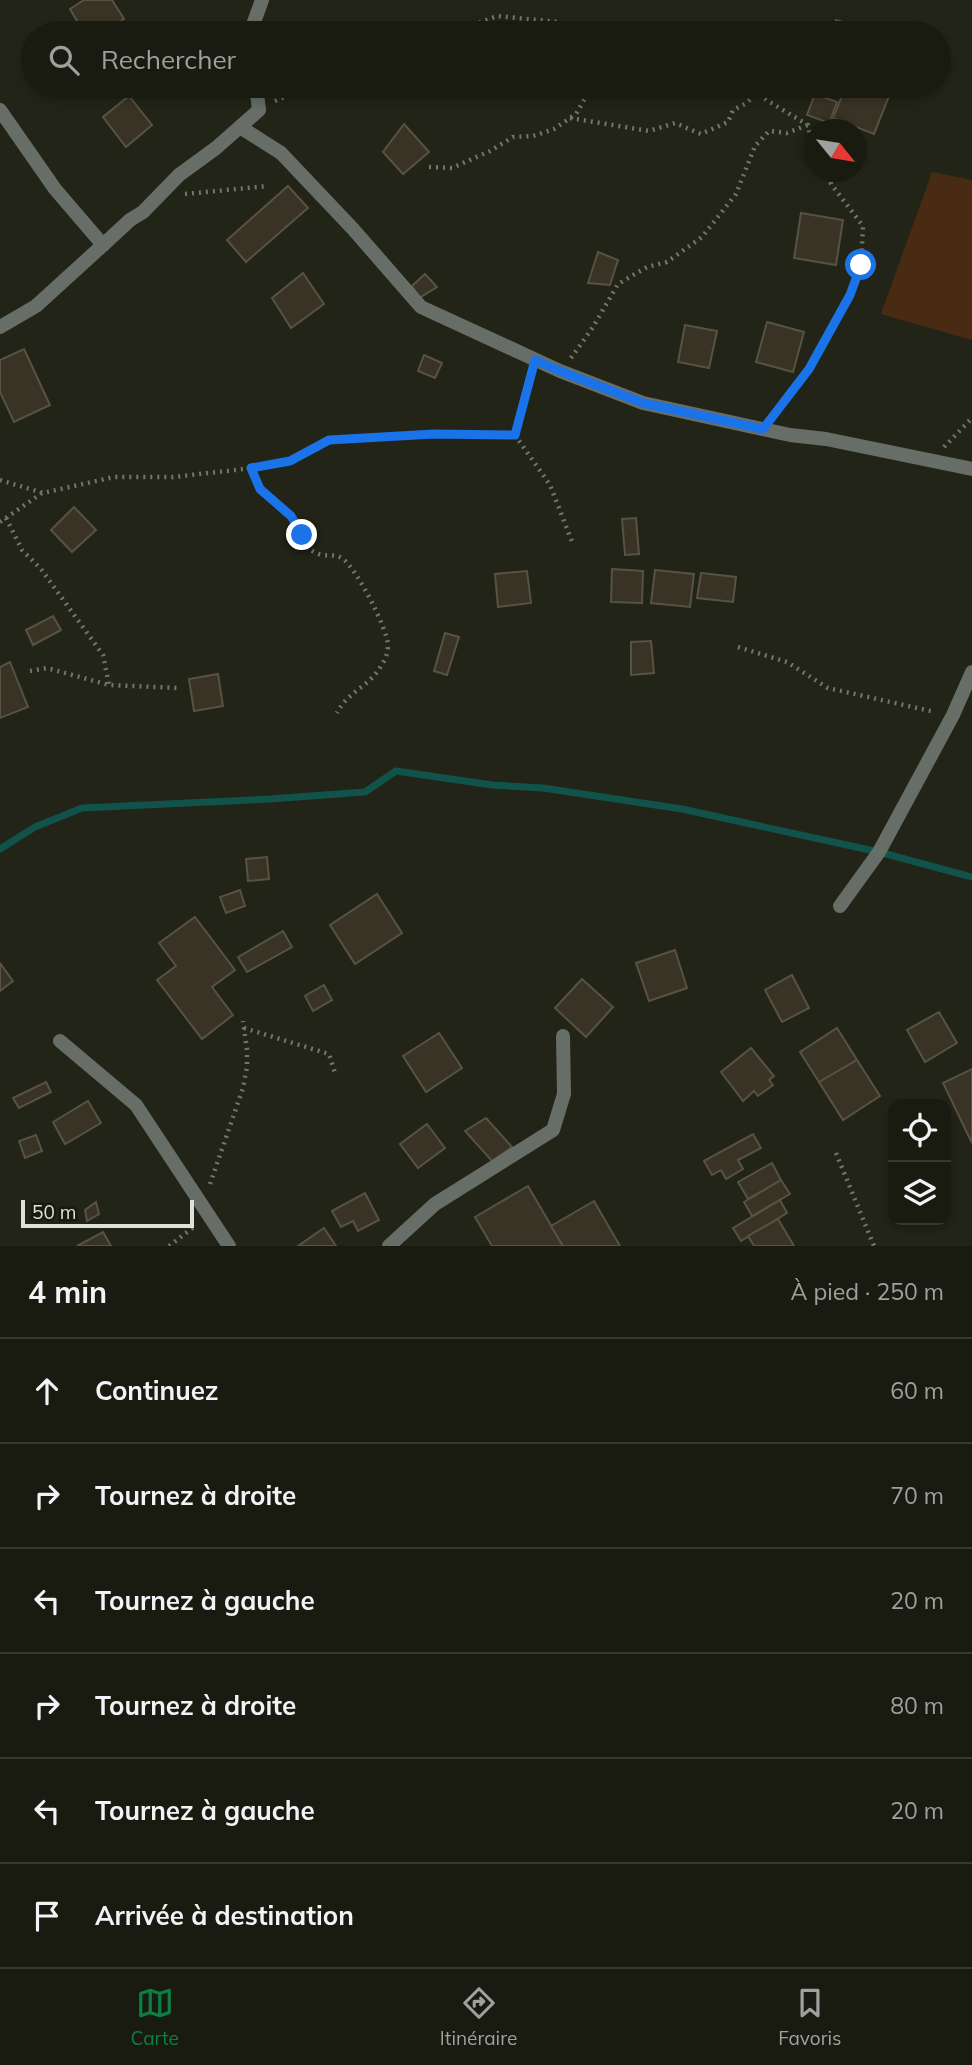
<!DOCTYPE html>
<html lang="fr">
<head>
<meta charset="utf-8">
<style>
	body { margin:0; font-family:Mulish,sans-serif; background:#222419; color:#f1f3f6 }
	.controls { position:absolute; right:21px; bottom:21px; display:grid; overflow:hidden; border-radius:14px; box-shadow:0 4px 10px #0003 }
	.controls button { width:63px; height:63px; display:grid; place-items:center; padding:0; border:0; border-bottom:2px solid #373930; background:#191b10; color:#f1f3f6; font:35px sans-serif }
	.compass { position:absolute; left:804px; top:119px; width:63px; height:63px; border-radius:50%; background:#191b10; box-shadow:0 4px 10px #0003; rotate:120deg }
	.scale { position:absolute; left:21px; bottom:18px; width:173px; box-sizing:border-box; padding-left:7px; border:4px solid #dee1d8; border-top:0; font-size:19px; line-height:24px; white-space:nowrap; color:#dee1d8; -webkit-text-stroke:5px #171a0d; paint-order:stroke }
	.stop { position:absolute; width:21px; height:21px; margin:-16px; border:5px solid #1a73e8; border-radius:50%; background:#fff }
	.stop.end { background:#1a73e8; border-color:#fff; box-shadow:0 2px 7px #0008 }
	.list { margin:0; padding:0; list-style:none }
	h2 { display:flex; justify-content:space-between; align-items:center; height:91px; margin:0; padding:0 28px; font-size:30px }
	h2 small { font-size:23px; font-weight:400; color:#9fa19f }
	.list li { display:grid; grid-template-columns:46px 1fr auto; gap:21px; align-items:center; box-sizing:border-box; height:105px; padding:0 28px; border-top:2px solid #373930 }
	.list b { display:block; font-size:26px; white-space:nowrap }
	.list em { font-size:23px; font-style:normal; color:#9fa19f }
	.icon { flex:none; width:38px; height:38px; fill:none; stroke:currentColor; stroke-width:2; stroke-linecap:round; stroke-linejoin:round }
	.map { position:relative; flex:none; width:972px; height:1246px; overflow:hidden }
	.search { position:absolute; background:#191b10; box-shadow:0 4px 10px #0003; left:21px; right:21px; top:21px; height:77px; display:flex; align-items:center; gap:18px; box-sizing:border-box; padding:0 24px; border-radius:38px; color:#9fa19f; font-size:26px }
	.sheet { height:721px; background:#191b10 }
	nav { display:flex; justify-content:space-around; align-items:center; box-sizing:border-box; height:98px; border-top:2px solid #373930; background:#191b10; font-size:19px; color:#9fa19f }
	nav a { display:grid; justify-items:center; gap:4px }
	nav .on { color:#0b8043 }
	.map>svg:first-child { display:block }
	.green { fill:#492b13 }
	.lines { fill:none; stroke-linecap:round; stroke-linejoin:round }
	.stream { stroke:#11534a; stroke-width:7 }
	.building { fill:#393325; stroke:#585243; stroke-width:2 }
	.path { stroke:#73766a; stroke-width:4.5; stroke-dasharray:2 5; stroke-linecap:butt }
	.street { stroke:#676e68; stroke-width:14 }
	.route { stroke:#1a73e8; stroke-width:9 }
</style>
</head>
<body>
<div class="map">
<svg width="972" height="1246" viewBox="0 0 972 1246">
	<rect width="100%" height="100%" fill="#212416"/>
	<polygon class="green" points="932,172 972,180 972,340 881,314"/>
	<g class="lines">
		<polyline class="stream" points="0,849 35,827 82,808 270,799 365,792 396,771 492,785 543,788 682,809 879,852 972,877"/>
	</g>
	<g class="building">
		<polygon points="84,0 112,0 124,19 100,33 84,33 70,9"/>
		<polygon points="836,20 864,28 863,33 832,33"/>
		<polygon points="846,86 893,86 874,134 833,118"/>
		<polygon points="815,94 837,102 829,123 807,115"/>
		<polygon points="129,96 152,125 126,147 103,117"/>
		<polygon points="404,124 429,152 403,174 383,152"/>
		<polygon points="288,186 308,208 246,262 227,240"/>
		<polygon points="801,213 843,220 836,265 794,258"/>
		<polygon points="598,252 618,260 610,285 588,283"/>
		<polygon points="303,273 324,304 291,328 272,298"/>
		<polygon points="425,274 437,287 419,298 412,286"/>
		<polygon points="767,322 804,332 793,372 756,362"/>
		<polygon points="685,325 717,331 709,368 678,362"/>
		<polygon points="24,349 50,405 14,422 0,392 0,360"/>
		<polygon points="424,355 442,363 435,378 418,371"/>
		<polygon points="74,507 96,530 72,552 51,530"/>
		<polygon points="636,518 639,554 625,555 622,519"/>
		<polygon points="612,569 643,571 642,603 611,602"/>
		<polygon points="655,570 694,574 690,607 651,603"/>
		<polygon points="527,571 531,603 498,607 495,574"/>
		<polygon points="701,573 736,577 733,602 697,598"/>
		<polygon points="53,616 61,630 33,645 26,630"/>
		<polygon points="445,633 459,637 447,675 434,671"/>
		<polygon points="651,641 654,673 631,675 631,642"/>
		<polygon points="10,662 28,707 0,718 0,667"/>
		<polygon points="218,674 223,706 194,711 189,679"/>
		<polygon points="267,857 269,879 248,881 246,859"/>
		<polygon points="240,890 245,906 226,913 220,897"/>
		<polygon points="377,894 402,933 355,964 330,925"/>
		<polygon points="195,917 235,970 212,987 233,1015 202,1039 157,980 176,966 159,943"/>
		<polygon points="283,931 292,947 247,972 238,957"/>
		<polygon points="675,950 687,988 649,1001 636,963"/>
		<polygon points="0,963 13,981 0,991"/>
		<polygon points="792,975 809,1008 782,1022 765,990"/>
		<polygon points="582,979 613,1007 586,1037 555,1008"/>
		<polygon points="324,985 332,1000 313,1011 305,996"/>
		<polygon points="939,1012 957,1043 925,1062 907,1030"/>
		<polygon points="837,1028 857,1060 819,1082 800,1052"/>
		<polygon points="439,1033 462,1068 426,1092 403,1056"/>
		<polygon points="751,1048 774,1076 769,1080 773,1085 758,1096 754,1091 743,1101 721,1072"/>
		<polygon points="857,1060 880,1096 843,1120 819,1082"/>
		<polygon points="972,1069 972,1143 943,1083"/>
		<polygon points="46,1082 51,1092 19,1108 13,1098"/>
		<polygon points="88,1101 101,1123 65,1144 53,1122"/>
		<polygon points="486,1118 512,1147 492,1161 465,1131"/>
		<polygon points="427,1124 445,1148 418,1168 400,1144"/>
		<polygon points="753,1134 761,1148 738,1160 743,1169 726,1179 721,1170 712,1175 704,1161"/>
		<polygon points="36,1135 42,1151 25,1158 19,1141"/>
		<polygon points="772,1163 781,1180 748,1199 738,1182"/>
		<polygon points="781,1180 790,1194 752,1216 744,1202"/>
		<polygon points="528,1186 563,1246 492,1246 475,1217"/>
		<polygon points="365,1193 379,1220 358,1231 353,1221 341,1227 332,1211"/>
		<polygon points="780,1200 787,1213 741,1241 733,1228"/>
		<polygon points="594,1201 620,1246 563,1246 551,1226"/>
		<polygon points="96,1202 99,1214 87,1221 85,1210"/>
		<polygon points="778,1219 794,1246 754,1246 748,1236"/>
		<polygon points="324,1228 336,1246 298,1246"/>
		<polygon points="103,1232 111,1246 77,1246"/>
	</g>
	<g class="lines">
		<g class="path">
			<polyline points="453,33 497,16 558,22"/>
			<polyline points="748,86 768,101 808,125 811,140 814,145"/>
			<polyline points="275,101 310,86"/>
			<polyline points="570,118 649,131 675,123 701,134 728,122 733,110 747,103 757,92"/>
			<polyline points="429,167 452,168 490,151 513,137 533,136 554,129 576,114 592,86"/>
			<polyline points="185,194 268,186"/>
			<polyline points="571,358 593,327 618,284 647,267 667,262 702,237 736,194 755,146 769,131 787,133 808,125"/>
			<polyline points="774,415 809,369 850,295 861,265 863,226 831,184 829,172"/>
			<polyline points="515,435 550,485 573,544"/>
			<polyline points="944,447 972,418"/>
			<path d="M251 468 260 489 291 516 302 535 308 548C312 551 317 554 322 555 331 556 336 554 343 559 356 568 388 629 388 646 388 653 385 660 381 666 369 687 348 691 337 713"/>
			<polyline points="0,480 43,493 114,477 173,477 244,469 290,461 329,440 434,434 515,435 531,376"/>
			<polyline points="6,518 22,550 41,569 103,655 109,685"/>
			<polyline points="0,522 42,493"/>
			<polyline points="738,647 787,662 828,688 935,712"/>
			<polyline points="30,671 47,668 109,685 178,688"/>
			<polyline points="244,1028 329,1054 336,1076"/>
			<polyline points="836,1153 874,1246"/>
			<polyline points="210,1184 243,1088 247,1067 247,1050 243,1021"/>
			<polyline points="169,1246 195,1226"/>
		</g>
		<g class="street">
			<polyline points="250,33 262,0"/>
			<polyline points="0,110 55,189 103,245 36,306 0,327"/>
			<polyline points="240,127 281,153 353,229 421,307 560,371 643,403 790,435 826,439 972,469"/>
			<polyline points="103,245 130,220 143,212 179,175 216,148 259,110 256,86"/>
			<polyline points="840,906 879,852 953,715 972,672"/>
			<polyline points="60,1041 136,1105 229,1246"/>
			<polyline points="389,1246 435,1204 553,1130 564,1094 563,1036"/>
		</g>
	</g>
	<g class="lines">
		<polyline class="route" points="302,535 291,516 260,489 251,468 290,461 329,440 434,434 515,435 535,360 560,371 643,403 763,429 809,369 850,295 861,265"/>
	</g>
</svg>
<div class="controls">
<button><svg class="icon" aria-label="locate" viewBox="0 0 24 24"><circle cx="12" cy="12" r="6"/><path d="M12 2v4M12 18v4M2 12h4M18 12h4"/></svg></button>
<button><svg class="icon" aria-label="layers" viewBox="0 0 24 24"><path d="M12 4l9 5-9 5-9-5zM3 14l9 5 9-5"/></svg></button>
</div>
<svg class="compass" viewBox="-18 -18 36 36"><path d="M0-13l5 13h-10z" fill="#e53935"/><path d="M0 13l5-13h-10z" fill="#9fa19f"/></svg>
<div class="scale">50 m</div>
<div class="stop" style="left:861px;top:265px"></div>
<div class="stop end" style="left:302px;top:535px"></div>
<div class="search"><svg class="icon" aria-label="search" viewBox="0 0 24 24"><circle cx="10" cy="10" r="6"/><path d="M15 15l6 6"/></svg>Rechercher</div>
</div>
<section class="sheet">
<h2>4 min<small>À pied · 250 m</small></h2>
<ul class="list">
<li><svg class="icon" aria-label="ahead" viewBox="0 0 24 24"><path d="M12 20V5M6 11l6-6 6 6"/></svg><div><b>Continuez</b></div><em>60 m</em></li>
<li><svg class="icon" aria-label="right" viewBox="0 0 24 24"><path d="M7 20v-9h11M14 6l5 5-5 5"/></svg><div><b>Tournez à droite</b></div><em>70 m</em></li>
<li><svg class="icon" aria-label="left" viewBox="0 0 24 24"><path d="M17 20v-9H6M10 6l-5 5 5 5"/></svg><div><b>Tournez à gauche</b></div><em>20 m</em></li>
<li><svg class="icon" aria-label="right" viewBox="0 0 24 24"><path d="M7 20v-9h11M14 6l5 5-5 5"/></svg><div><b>Tournez à droite</b></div><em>80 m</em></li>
<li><svg class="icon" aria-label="left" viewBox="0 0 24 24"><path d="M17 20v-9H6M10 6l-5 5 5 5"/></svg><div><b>Tournez à gauche</b></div><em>20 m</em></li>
<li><svg class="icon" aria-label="arrive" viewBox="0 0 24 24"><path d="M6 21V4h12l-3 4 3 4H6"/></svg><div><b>Arrivée à destination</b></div></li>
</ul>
</section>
<nav>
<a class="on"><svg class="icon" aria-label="map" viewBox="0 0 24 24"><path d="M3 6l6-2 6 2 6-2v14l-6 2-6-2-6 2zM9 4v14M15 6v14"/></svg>Carte</a>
<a><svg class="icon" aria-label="directions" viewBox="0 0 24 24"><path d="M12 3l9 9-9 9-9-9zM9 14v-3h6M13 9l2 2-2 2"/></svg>Itinéraire</a>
<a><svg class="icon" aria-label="saved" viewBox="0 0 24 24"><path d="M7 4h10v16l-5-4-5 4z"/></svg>Favoris</a>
</nav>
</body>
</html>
